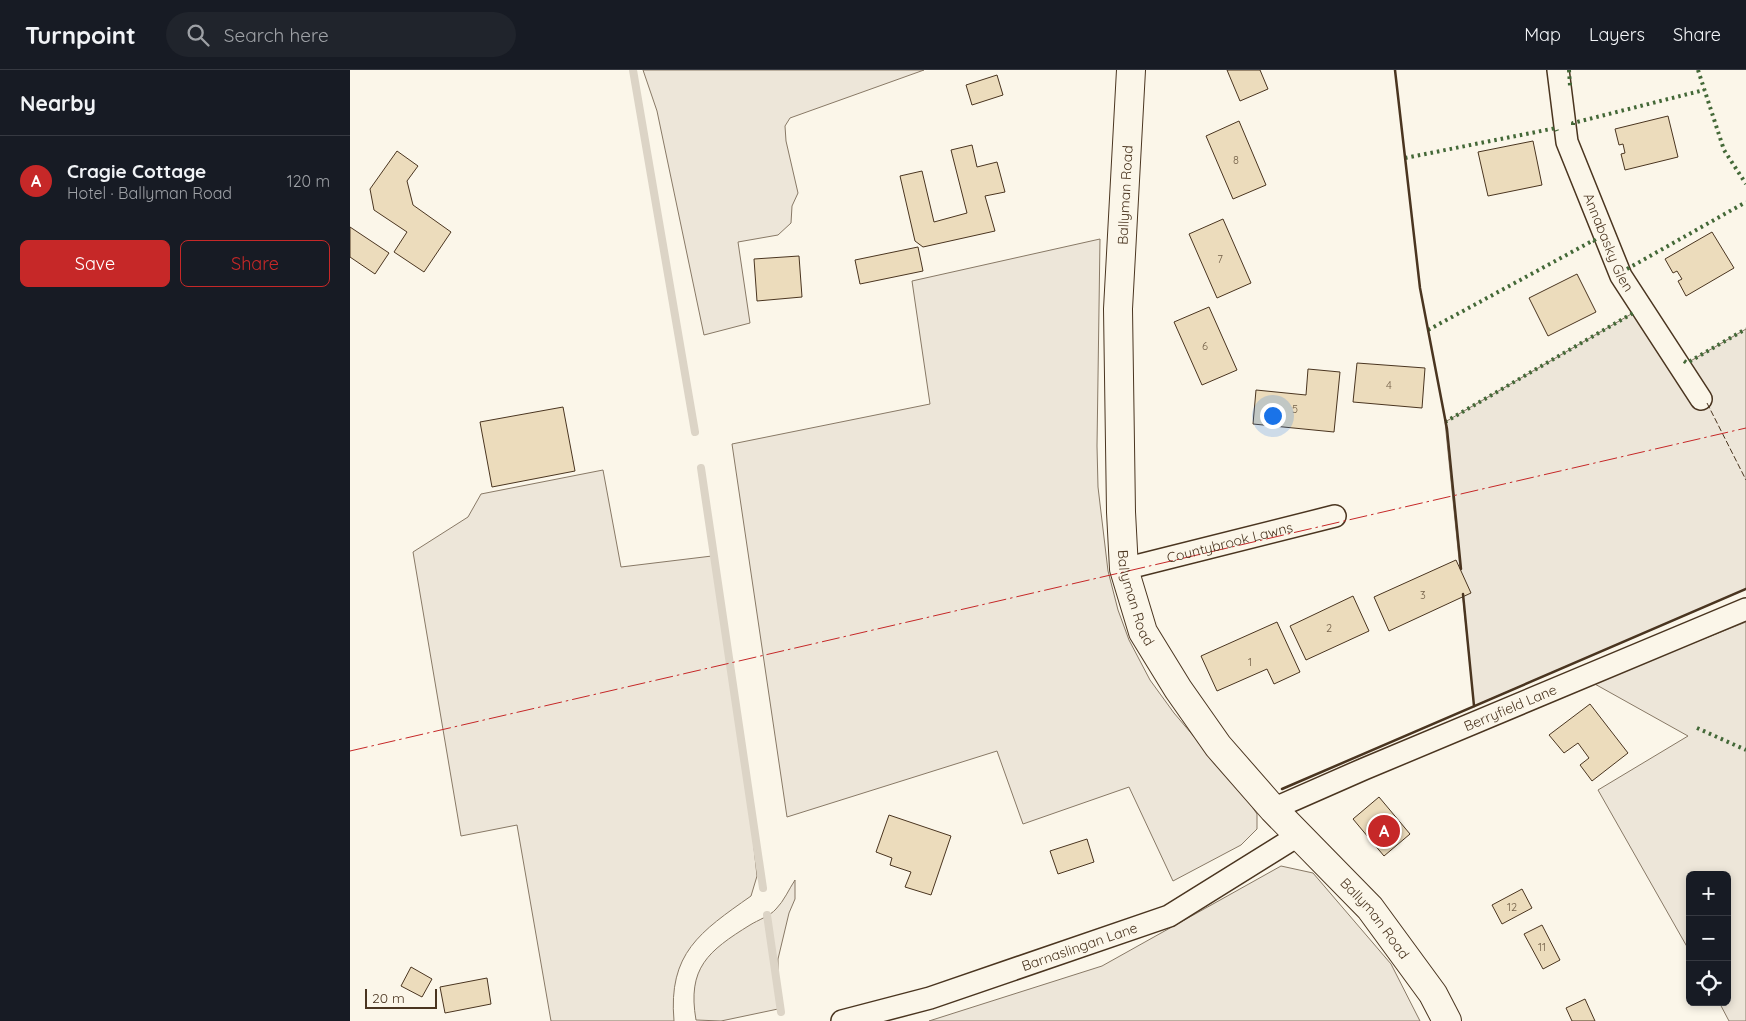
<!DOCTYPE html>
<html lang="en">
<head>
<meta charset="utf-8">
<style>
	body { margin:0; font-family:Quicksand,sans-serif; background:#20242c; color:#f1f3f6 }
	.controls { position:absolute; right:15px; bottom:15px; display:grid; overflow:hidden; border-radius:8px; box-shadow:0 2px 8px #0003 }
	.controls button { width:45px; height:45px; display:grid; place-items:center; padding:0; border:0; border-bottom:1px solid #363941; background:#171b24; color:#f1f3f6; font:25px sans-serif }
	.scale { position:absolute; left:15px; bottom:12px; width:72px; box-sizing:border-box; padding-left:5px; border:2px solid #4a3520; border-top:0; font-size:14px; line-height:18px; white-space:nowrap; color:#4a3520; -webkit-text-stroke:4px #fbf6e9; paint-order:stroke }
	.you { position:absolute; left:922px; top:345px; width:18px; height:18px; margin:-12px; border:4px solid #fff; border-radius:50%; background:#1a73e8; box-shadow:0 0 0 8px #1a73e833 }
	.badge { display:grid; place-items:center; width:32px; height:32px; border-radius:50%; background:#c62828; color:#fff; font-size:16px; font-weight:700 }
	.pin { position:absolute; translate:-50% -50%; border:2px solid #fff; box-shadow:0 1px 5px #0006 }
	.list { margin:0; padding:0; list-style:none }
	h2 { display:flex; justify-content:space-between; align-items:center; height:65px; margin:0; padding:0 20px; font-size:21px }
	h2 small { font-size:16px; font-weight:400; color:#9ea1a6 }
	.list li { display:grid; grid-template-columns:32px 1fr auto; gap:15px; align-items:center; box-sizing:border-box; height:90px; padding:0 20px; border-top:1px solid #363941 }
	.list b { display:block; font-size:19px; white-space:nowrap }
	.list p { margin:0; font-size:16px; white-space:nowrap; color:#9ea1a6 }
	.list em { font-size:16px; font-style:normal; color:#9ea1a6 }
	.actions { display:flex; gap:10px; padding:15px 20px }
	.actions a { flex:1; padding:11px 0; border:1px solid #c62828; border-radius:8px; text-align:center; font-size:18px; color:#c62828 }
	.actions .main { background:#c62828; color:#fff }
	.icon { flex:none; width:28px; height:28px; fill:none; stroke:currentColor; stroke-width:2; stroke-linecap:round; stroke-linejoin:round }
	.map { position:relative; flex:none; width:1396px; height:951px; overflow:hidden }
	header { display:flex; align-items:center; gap:30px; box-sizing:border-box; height:70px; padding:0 25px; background:#171b24; border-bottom:1px solid #363941 }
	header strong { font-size:24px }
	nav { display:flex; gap:28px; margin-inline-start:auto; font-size:18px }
	.search { width:350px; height:45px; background:#20242c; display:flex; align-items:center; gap:12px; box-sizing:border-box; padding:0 18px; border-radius:28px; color:#9ea1a6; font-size:19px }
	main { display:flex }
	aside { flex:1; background:#171b24 }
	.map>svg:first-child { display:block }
	.green { fill:#ede6d9; stroke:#887966 }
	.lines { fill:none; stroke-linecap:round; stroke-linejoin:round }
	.stream { stroke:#dcd4c6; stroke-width:8 }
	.building { fill:#ecdcbc; stroke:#4a3520 }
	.street-casing { stroke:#4a3520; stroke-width:24 }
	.secondary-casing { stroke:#4a3520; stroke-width:30 }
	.street { stroke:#fbf6e9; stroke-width:21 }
	.secondary { stroke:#fbf6e9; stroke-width:28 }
	.hedge { stroke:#436837; stroke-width:4; stroke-dasharray:2.5 4; stroke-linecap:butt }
	.fence { stroke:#4a3520; stroke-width:1; stroke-dasharray:6 2.5; stroke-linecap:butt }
	.wall { stroke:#4a3520; stroke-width:2.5 }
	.power { stroke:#c62828; stroke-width:1; stroke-dasharray:18 4 2.5 4; stroke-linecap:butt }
	.labels { text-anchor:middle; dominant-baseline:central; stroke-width:4; stroke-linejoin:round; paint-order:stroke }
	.number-label { font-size:11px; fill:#725f47 }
	.street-label { font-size:14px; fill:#4a3520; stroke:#fbf6e9 }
</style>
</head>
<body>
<header>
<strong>Turnpoint</strong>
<div class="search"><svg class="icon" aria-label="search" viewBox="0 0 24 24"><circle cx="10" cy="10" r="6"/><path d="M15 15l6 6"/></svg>Search here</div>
<nav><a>Map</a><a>Layers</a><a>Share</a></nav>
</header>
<main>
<aside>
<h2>Nearby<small></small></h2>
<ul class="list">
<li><span class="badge">A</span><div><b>Cragie Cottage</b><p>Hotel · Ballyman Road</p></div><em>120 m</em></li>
</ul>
<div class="actions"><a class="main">Save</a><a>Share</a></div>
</aside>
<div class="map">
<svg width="1396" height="951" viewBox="0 0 1396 951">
	<rect width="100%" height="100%" fill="#fbf6e9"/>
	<g class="green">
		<polygon points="293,0 574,0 440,48 435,56 436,71 448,123 442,136 441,153 428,165 388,172 400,253 354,265 307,41"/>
		<polygon points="750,169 747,376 748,417 758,501 768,540 779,570 800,610 824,643 896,728 907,744 907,759 891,775 823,811 779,717 673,754 647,681 437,747 382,374 580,334 562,211"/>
		<polygon points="1283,243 1337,293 1396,259 1396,519 1124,636 1095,352"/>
		<path d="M253 400 271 497 362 486 402 758 407 806 401 826C350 862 318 883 324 951H201L167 755 111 766 63 482 118 447 131 424Z"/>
		<polygon points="1396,552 1396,951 1379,951 1369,932 1377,932 1377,805 1340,805 1340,882 1248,720 1338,666 1243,613"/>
		<polygon points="931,796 963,803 1041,894 1070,951 579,951 752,896"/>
		<path d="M445 810V829L439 843 428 889V939L371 951 346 950C337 898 358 881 400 855 408 850 420 846 426 839 434 831 439 819 445 810Z"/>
	</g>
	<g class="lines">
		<g class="stream">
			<polyline points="283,0 345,362"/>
			<polyline points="351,398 413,818"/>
			<polyline points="417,845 431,942"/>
		</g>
	</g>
	<g class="building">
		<polygon points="877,0 910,0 918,19 890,31"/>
		<polygon points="647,5 653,25 622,35 616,15"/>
		<polygon points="1318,46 1328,87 1275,100 1271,84 1275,83 1273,74 1269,75 1265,59"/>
		<polygon points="889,51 916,115 883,129 856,66"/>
		<polygon points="1183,71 1192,115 1138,126 1128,82"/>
		<polygon points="622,75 627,97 647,92 655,122 635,126 645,161 573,177 565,171 550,106 572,101 584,152 617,143 601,80"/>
		<polygon points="47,81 68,96 57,111 63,135 101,162 74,202 44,182 57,162 24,140 20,119"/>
		<polygon points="873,149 901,213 867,228 839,164"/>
		<polygon points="0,157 39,183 25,204 0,187"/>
		<polygon points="1362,162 1384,198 1336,226 1328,211 1332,209 1327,201 1323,203 1315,189"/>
		<polygon points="568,177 573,201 510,214 505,190"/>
		<polygon points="449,186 452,227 407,231 404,189"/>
		<polygon points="1227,204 1246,242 1198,266 1179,228"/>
		<polygon points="859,237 887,300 852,315 824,252"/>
		<polygon points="1007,293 1075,298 1072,338 1003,332"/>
		<polygon points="958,299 990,302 984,362 903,354 906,320 956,325"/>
		<polygon points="213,337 225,401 142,417 130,352"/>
		<polygon points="1106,490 1121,523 1039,561 1024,527"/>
		<polygon points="1003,526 1019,561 956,590 940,556"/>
		<polygon points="927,552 950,602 924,614 917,599 867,621 851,586"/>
		<polygon points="1240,634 1278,683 1242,711 1230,695 1239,688 1228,673 1214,683 1199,665"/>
		<polygon points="1029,727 1060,764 1034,786 1003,749"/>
		<polygon points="539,745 601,766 581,825 555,817 561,802 540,795 542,788 526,782"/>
		<polygon points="737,769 744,792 708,804 700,781"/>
		<polygon points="1172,819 1182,838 1152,854 1142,835"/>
		<polygon points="1192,855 1210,890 1193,899 1174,864"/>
		<polygon points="61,897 82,909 72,927 51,916"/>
		<polygon points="137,908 141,934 95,943 90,917"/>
		<polygon points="1235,929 1245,951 1222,951 1216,938"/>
	</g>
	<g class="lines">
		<defs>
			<g id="street">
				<path id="s1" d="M1208 0 1217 72 1271 206 1351 329"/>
				<path id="s2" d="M774 499 985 446"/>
				<path id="s3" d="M923 739 1014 699 1396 539"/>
				<path id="s4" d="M492 951 580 928 819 846 949 765"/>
			</g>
			<g id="secondary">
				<path id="s5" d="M781 0 768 239 771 442 774 499 793 562 828 619 868 676 923 739 1020 838 1083 924 1097 951"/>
			</g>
		</defs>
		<use href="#street" class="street-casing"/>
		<use href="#secondary" class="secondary-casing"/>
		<use href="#street" class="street"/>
		<use href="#secondary" class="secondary"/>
		<g class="hedge">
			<polyline points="1219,0 1220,16"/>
			<polyline points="1348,0 1374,80 1396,114"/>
			<polyline points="1223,55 1223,53 1354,20"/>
			<polyline points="1055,88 1206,58 1207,61"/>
			<polyline points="1277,199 1396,132"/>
			<polyline points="1078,260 1244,170 1247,175"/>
			<polyline points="1334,291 1337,293 1396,259"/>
			<polyline points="1095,352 1283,243 1285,245"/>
			<polyline points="1347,658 1396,680"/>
		</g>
		<polyline class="fence" points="1357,333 1396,410"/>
		<g class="wall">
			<polyline points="1045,0 1070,218 1097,359 1111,499"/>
			<polyline points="1113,524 1124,636"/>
			<polyline points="932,719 1396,519"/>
		</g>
		<polyline class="power" points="0,681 1396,358"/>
	</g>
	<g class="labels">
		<g class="number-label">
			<text x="886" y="90">8</text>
			<text x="870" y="189">7</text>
			<text x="855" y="276">6</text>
			<text x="1039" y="315">4</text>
			<text x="945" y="339">5</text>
			<text x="1073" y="525">3</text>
			<text x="979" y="558">2</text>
			<text x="900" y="592">1</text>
			<text x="1162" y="837">12</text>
			<text x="1192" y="877">11</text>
		</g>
		<g class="street-label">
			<text transform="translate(775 125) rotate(-87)">Ballyman Road</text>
			<text stroke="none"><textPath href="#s1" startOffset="181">Annabasky Glen</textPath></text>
			<text stroke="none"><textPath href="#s2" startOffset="109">Countybrook Lawns</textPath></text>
			<text stroke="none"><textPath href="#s5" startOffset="530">Ballyman Road</textPath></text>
			<text stroke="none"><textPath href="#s3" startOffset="258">Berryfield Lane</textPath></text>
			<text stroke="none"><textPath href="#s5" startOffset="935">Ballyman Road</textPath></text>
			<text stroke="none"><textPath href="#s4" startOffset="249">Barnaslingan Lane</textPath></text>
		</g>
	</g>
</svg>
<div class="controls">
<button>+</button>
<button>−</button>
<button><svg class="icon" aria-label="locate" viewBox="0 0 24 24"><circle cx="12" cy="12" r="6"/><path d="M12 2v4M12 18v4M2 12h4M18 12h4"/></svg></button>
</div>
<div class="scale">20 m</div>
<div class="you"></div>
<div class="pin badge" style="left:1034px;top:761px">A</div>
</div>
</main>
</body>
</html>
